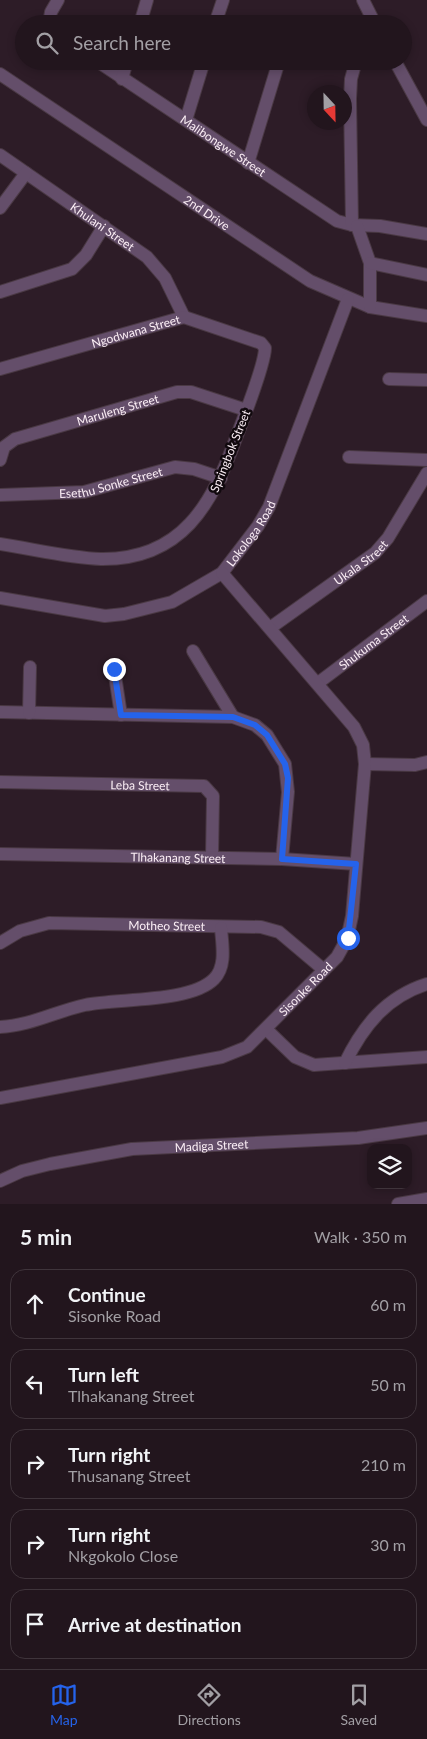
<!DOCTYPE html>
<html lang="en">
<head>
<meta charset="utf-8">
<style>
	body { margin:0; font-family:Lato,sans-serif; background:#2e222a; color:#f1f3f6 }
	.controls { position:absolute; right:15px; bottom:15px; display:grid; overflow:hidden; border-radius:10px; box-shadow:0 2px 8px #0003 }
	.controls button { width:45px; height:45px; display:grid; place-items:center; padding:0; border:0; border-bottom:1px solid #3f343b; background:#22151d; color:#f1f3f6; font:25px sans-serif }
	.compass { position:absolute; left:307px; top:85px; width:45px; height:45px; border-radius:50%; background:#22151d; box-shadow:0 2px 8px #0003; rotate:158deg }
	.stop { position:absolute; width:15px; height:15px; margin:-11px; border:4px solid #2563eb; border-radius:50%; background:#fff }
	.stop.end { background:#2563eb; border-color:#fff; box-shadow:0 1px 5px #0008 }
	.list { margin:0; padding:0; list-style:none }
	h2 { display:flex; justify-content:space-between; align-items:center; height:65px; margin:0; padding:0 20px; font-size:21px }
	h2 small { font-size:16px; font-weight:400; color:#a29fa4 }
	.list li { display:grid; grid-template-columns:32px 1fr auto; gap:15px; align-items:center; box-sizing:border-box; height:70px; margin:0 10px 10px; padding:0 10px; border:1px solid #3f343b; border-radius:15px }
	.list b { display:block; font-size:19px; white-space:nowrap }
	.list p { margin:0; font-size:16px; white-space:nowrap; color:#a29fa4 }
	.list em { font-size:16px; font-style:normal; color:#a29fa4 }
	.icon { flex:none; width:28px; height:28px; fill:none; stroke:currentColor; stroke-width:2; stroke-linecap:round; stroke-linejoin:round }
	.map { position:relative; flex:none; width:427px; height:1204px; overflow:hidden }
	.search { position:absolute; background:#22151d; box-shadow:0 2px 8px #0003; left:15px; right:15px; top:15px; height:55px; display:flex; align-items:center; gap:12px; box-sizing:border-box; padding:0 18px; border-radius:28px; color:#a29fa4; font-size:19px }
	.sheet { height:465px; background:#22151d }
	nav { display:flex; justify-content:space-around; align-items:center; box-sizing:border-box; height:70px; border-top:1px solid #3f343b; background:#22151d; font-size:14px; color:#a29fa4 }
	nav a { display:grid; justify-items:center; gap:2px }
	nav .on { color:#2563eb }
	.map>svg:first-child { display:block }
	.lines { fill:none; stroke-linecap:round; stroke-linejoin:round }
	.minor-casing { stroke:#4a3944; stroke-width:14 }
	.minor { stroke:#644e6a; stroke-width:12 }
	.route { stroke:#2563eb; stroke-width:6 }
	.labels { text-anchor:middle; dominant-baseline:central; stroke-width:5; stroke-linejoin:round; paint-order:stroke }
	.street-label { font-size:12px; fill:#fbeef5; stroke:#11090e }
</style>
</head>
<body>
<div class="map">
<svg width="427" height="1204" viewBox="0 0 427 1204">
	<rect width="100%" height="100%" fill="#2d1c27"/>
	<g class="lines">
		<defs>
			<g id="minor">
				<polyline points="363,0 375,24"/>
				<polyline points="49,24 51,12 58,0"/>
				<polyline points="140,24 147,0"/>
				<polyline points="215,24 223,0"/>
				<polyline points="299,24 300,24"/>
				<path id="s1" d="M97 61 337 221 352 225 380 226 427 234"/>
				<polyline points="395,61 427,120"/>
				<path id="s2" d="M0 74 310 281 370 307 427 316"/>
				<polyline points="122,79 127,61"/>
				<polyline points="186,120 204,61"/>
				<path id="s3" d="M0 155 147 257 165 278 184 317"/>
				<polyline points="248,163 279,61"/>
				<polyline points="0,208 26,173"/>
				<polyline points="352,225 350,99 351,79 356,61"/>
				<polyline points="357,226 370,263 370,307"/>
				<polyline points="370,263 427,275"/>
				<polyline points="0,292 72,269 86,255 104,226"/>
				<path id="s4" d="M0 369 184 317 261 343 265 348C265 364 243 420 236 438 212 504 182 560 101 559 68 558 33 549 0 544"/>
				<polyline points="389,379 427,380"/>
				<polyline points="349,457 427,460"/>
				<path id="s5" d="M0 460 4 447 15 439 177 392H191L246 410"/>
				<path id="s6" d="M0 495 84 492 175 467 194 469 221 478"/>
				<path id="s7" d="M0 598 105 616 124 614 172 602 222 573 258 526 269 507 348 299"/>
				<path id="s8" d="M270 628 375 553 388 538 427 473"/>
				<polyline points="193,651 233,717"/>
				<polyline points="114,669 121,715"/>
				<path id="s9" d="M318 683 427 601"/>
				<polyline points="0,712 233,717 255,725 267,735 285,764 288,792 282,859"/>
				<polyline points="29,713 30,667"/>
				<polyline points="365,764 415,765 427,762"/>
				<path id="s10" d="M0 782 204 786 213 796 212 858"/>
				<path id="s11" d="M0 854 282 859 356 864"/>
				<path id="s12" d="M0 943 20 931 49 923 261 927 279 932 324 970"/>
				<path d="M0 1027C29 1026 57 1011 85 1005 118 998 190 1003 214 979 227 966 222 944 221 928"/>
				<polyline points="266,1029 295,1057 314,1065 427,1057"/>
				<path d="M345 1063C363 1026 386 997 427 984"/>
				<path id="s13" d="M0 1098 222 1057 247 1047 337 957 347 939 352 916 365 764 363 745 354 727 222 573"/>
				<path id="s14" d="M0 1181 22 1171 50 1164 132 1149 358 1138 427 1128"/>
				<polyline points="398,1204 427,1199"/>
			</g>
		</defs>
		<use href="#minor" class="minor-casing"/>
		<use href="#minor" class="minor"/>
	</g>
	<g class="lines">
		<polyline class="route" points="114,669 121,715 233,717 255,725 267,735 285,764 288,778 282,859 356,864 348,938"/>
	</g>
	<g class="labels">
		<g class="street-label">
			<text stroke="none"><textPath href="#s1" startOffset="152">Malibongwe Street</textPath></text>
			<text stroke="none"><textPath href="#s2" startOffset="249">2nd Drive</textPath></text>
			<text stroke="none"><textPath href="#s3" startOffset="125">Khulani Street</textPath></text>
			<text stroke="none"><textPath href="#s4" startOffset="141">Ngodwana Street</textPath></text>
			<text stroke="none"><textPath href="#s5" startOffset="134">Maruleng Street</textPath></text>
			<text transform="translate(230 451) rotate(-68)">Springbok Street</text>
			<text stroke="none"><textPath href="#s6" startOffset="112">Esethu Sonke Street</textPath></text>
			<text stroke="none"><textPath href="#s7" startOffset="282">Lokologa Road</textPath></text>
			<text stroke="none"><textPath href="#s8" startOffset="112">Ukala Street</textPath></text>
			<text stroke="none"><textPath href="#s9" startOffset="69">Shukuma Street</textPath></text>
			<text stroke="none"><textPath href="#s10" startOffset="140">Leba Street</textPath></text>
			<text stroke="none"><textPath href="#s11" startOffset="178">Tlhakanang Street</textPath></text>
			<text stroke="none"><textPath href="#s12" startOffset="171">Motheo Street</textPath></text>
			<text stroke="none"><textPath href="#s13" startOffset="335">Sisonke Road</textPath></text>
			<text stroke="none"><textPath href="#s14" startOffset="216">Madiga Street</textPath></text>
		</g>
	</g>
</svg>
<div class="controls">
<button><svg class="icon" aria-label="layers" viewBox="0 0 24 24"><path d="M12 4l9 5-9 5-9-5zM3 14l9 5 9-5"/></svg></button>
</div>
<svg class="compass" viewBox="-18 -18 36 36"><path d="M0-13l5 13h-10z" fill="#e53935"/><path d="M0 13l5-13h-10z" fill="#a29fa4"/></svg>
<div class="stop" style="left:348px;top:938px"></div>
<div class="stop end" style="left:114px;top:669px"></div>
<div class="search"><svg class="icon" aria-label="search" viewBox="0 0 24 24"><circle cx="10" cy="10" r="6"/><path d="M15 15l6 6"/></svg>Search here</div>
</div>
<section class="sheet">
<h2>5 min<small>Walk · 350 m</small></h2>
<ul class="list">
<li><svg class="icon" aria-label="ahead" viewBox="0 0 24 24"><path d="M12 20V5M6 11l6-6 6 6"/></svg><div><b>Continue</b><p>Sisonke Road</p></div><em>60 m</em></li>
<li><svg class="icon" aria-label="left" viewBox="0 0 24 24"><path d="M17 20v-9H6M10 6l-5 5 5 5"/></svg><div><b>Turn left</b><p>Tlhakanang Street</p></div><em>50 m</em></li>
<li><svg class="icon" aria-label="right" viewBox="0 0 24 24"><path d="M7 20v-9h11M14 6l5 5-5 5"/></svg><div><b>Turn right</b><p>Thusanang Street</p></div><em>210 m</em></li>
<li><svg class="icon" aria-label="right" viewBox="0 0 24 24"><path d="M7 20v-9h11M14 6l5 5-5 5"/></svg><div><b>Turn right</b><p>Nkgokolo Close</p></div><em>30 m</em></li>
<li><svg class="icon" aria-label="arrive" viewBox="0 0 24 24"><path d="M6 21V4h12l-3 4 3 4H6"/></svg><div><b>Arrive at destination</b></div></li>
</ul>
</section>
<nav>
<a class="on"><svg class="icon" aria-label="map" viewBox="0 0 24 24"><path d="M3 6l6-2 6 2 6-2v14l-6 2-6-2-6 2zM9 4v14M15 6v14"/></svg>Map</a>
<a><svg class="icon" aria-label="directions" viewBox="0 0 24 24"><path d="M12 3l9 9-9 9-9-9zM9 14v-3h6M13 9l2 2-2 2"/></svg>Directions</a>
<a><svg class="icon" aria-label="saved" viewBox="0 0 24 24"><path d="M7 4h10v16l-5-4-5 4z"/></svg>Saved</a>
</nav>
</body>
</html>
